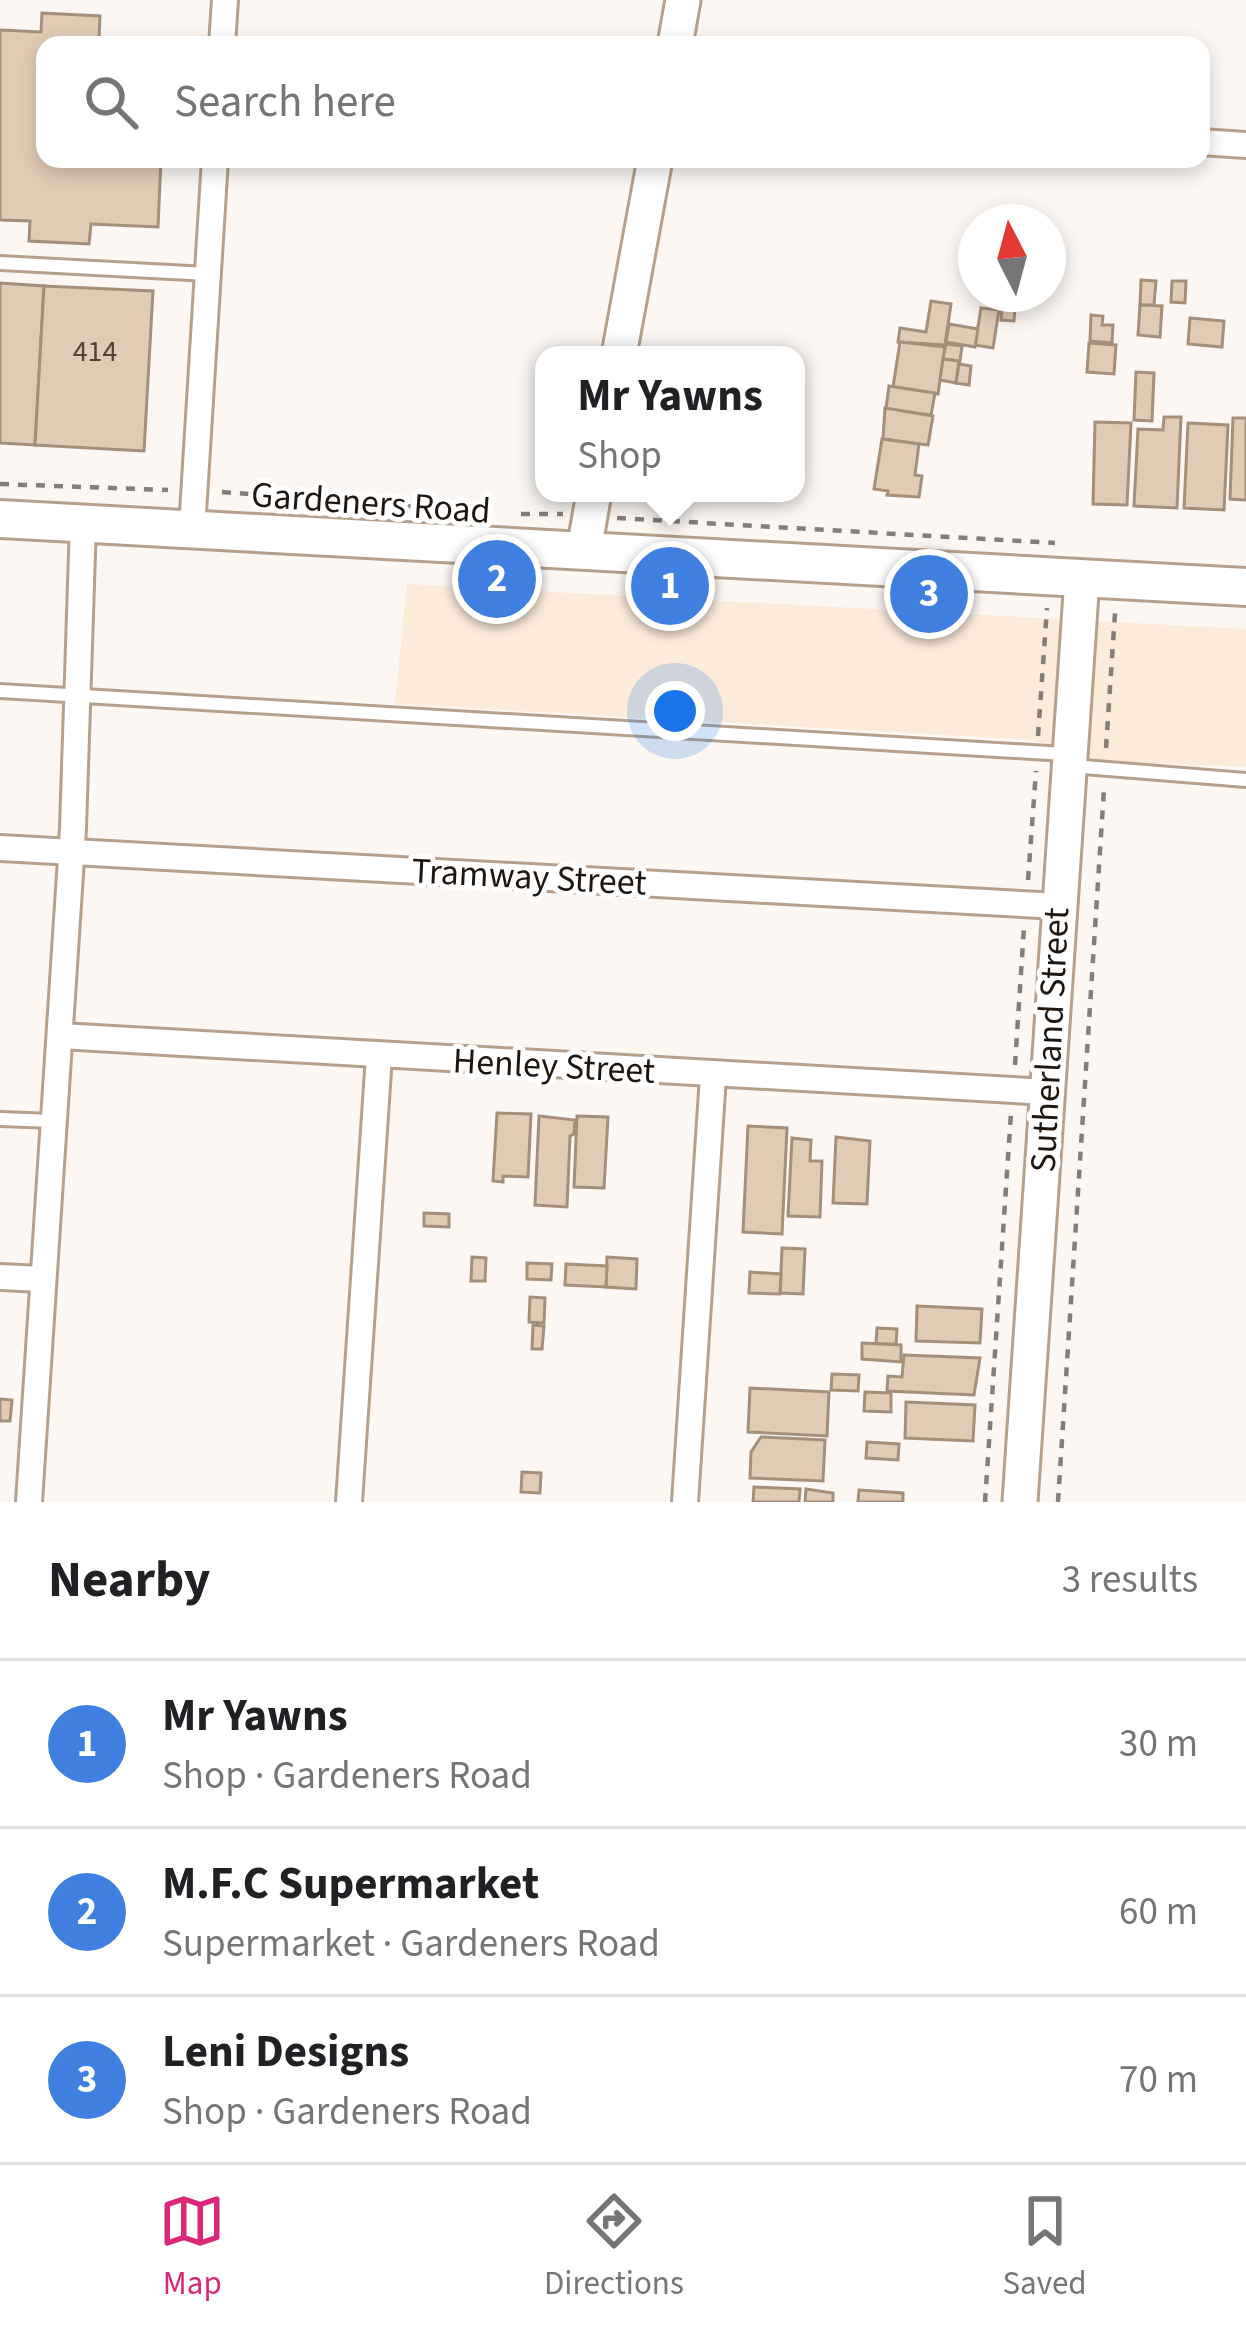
<!DOCTYPE html>
<html lang="en">
<head>
<meta charset="utf-8">
<style>
	body { margin:0; font-family:"Source Sans 3",sans-serif; background:#f2f2f2; color:#202124 }
	.compass { position:absolute; left:958px; top:204px; width:108px; height:108px; border-radius:50%; background:#fff; box-shadow:0 6px 18px #0003; rotate:354deg }
	.you { position:absolute; left:675px; top:711px; width:42px; height:42px; margin:-30px; border:9px solid #fff; border-radius:50%; background:#1a73e8; box-shadow:0 0 0 18px #1a73e833 }
	.badge { display:grid; place-items:center; width:78px; height:78px; border-radius:50%; background:#db2777; color:#fff; font-size:39px; font-weight:700 }
	.pin { position:absolute; translate:-50% -50%; border:6px solid #fff; box-shadow:0 3px 12px #0006 }
	.popup { position:absolute; left:535px; top:346px; width:270px; height:156px; box-sizing:border-box; display:grid; place-content:center; border-radius:24px; background:#fff; filter:drop-shadow(0 3px 9px #0005); font-size:39px; white-space:nowrap; color:#757577 }
	.popup b { font-size:45px; color:#202124 }
	.popup::after { content:''; position:absolute; left:50%; top:100%; margin-left:-24px; border:24px solid transparent; border-top-color:#fff }
	.list { margin:0; padding:0; list-style:none }
	h2 { display:flex; justify-content:space-between; align-items:center; height:156px; margin:0; padding:0 48px; font-size:51px }
	h2 small { font-size:39px; font-weight:400; color:#757577 }
	.list li { display:grid; grid-template-columns:78px 1fr auto; gap:36px; align-items:center; box-sizing:border-box; height:168px; padding:0 48px; border-top:3px solid #e0e0e0 }
	.list b { display:block; font-size:45px; white-space:nowrap }
	.list p { margin:0; font-size:39px; white-space:nowrap; color:#757577 }
	.list em { font-size:39px; font-style:normal; color:#757577 }
	.icon { flex:none; width:66px; height:66px; fill:none; stroke:currentColor; stroke-width:2; stroke-linecap:round; stroke-linejoin:round }
	.map { position:relative; flex:none; width:1246px; height:1502px; overflow:hidden }
	.search { position:absolute; background:#fff; box-shadow:0 6px 18px #0003; left:36px; right:36px; top:36px; height:132px; display:flex; align-items:center; gap:30px; box-sizing:border-box; padding:0 42px; border-radius:24px; color:#757577; font-size:45px }
	.sheet { height:660px; background:#fff }
	nav { display:flex; justify-content:space-around; align-items:center; box-sizing:border-box; height:168px; border-top:3px solid #e0e0e0; background:#fff; font-size:33px; color:#757577 }
	nav a { display:grid; justify-items:center; gap:6px }
	nav .on { color:#db2777 }
	.map>svg:first-child { display:block }
	.commercial { fill:#fdebda }
	.building { fill:#e2cbb5; stroke:#a58f7a; stroke-width:3 }
	.lines { fill:none; stroke-linecap:round; stroke-linejoin:round }
	.lane-casing { stroke:#b6a08b; stroke-width:18 }
	.street-casing { stroke:#b6a08b; stroke-width:30 }
	.secondary-casing { stroke:#b6a08b; stroke-width:39 }
	.primary-casing { stroke:#b6a08b; stroke-width:42 }
	.path { stroke:#857e78; stroke-width:4.5; stroke-dasharray:9 9; stroke-linecap:butt }
	.lane { stroke:#fff; stroke-width:12 }
	.street { stroke:#fff; stroke-width:24 }
	.secondary { stroke:#fff; stroke-width:33 }
	.primary { stroke:#fff; stroke-width:36 }
	.labels { text-anchor:middle; dominant-baseline:central; stroke-width:10; stroke-linejoin:round; paint-order:stroke }
	.number-label { font-size:30px; fill:#504338 }
	.street-label { font-size:36px; fill:#1f160f; stroke:#fff }
</style>
</head>
<body>
<div class="map">
<svg width="1246" height="1502" viewBox="0 0 1246 1502">
	<rect width="100%" height="100%" fill="#fcf7f3"/>
	<polygon class="commercial" points="407,584 1246,629 1246,767 1100,761 1033,740 395,704"/>
	<g class="building">
		<polygon points="42,13 100,16 99,38 168,42 167,45 45,45 45,159 161,159 158,227 91,224 89,244 29,241 30,221 0,220 0,30 41,32"/>
		<polygon points="1141,280 1156,281 1154,305 1140,305"/>
		<polygon points="1172,281 1186,281 1185,303 1171,302"/>
		<polygon points="0,283 44,286 35,445 0,443"/>
		<polygon points="44,286 153,291 144,451 35,445"/>
		<polygon points="1003,295 1016,296 1014,321 1001,320"/>
		<polygon points="931,301 951,304 945,345 898,342 900,328 926,332"/>
		<polygon points="1140,305 1162,306 1160,337 1138,335"/>
		<polygon points="981,308 999,310 993,348 975,345"/>
		<polygon points="1091,315 1103,316 1102,325 1113,325 1112,343 1090,341"/>
		<polygon points="1190,318 1224,321 1222,347 1188,344"/>
		<polygon points="949,324 978,329 975,347 946,342"/>
		<polygon points="900,342 945,347 938,394 893,387"/>
		<polygon points="1089,343 1116,345 1114,374 1087,372"/>
		<polygon points="946,344 962,346 960,361 943,359"/>
		<polygon points="943,359 959,361 956,383 940,380"/>
		<polygon points="959,364 971,366 969,385 956,383"/>
		<polygon points="1136,372 1154,373 1152,421 1134,420"/>
		<polygon points="889,386 935,393 931,415 886,409"/>
		<polygon points="885,408 933,416 928,445 883,439"/>
		<polygon points="1164,417 1181,417 1177,508 1134,506 1138,429 1163,430"/>
		<polygon points="1233,418 1246,418 1246,500 1230,499"/>
		<polygon points="1095,422 1131,423 1127,505 1093,504"/>
		<polygon points="1188,423 1228,425 1224,510 1184,508"/>
		<polygon points="882,439 919,444 915,475 922,476 919,497 887,495 888,491 874,489"/>
		<polygon points="497,1113 531,1114 528,1177 503,1176 503,1182 493,1181"/>
		<polygon points="539,1116 575,1120 574,1134 570,1136 567,1207 535,1205"/>
		<polygon points="577,1116 608,1117 604,1188 574,1187"/>
		<polygon points="748,1126 787,1128 782,1234 743,1232"/>
		<polygon points="836,1137 870,1141 867,1204 833,1203"/>
		<polygon points="792,1138 811,1140 810,1161 822,1161 820,1217 788,1216"/>
		<polygon points="424,1213 449,1214 449,1227 424,1226"/>
		<polygon points="782,1248 805,1249 803,1294 780,1293"/>
		<polygon points="472,1257 486,1258 485,1281 471,1281"/>
		<polygon points="607,1257 637,1259 636,1289 606,1287"/>
		<polygon points="527,1263 552,1264 551,1280 527,1279"/>
		<polygon points="566,1264 607,1266 606,1287 565,1285"/>
		<polygon points="750,1272 781,1274 780,1294 749,1293"/>
		<polygon points="530,1297 545,1298 544,1323 529,1322"/>
		<polygon points="917,1306 982,1309 980,1343 916,1341"/>
		<polygon points="533,1325 544,1326 542,1349 532,1349"/>
		<polygon points="877,1328 897,1329 896,1344 876,1344"/>
		<polygon points="862,1343 901,1345 901,1362 862,1359"/>
		<polygon points="904,1355 980,1358 974,1395 887,1391 888,1376 902,1377"/>
		<polygon points="832,1374 859,1375 858,1391 831,1390"/>
		<polygon points="750,1388 829,1392 827,1436 748,1432"/>
		<polygon points="865,1392 891,1393 891,1412 864,1411"/>
		<polygon points="0,1399 12,1400 10,1421 0,1421"/>
		<polygon points="906,1402 975,1405 973,1441 905,1438"/>
		<polygon points="761,1437 825,1440 823,1481 750,1478 751,1452"/>
		<polygon points="867,1442 899,1444 898,1460 866,1458"/>
		<polygon points="522,1472 541,1473 540,1493 521,1492"/>
		<polygon points="754,1487 800,1489 799,1502 753,1502"/>
		<polygon points="806,1489 833,1493 833,1502 805,1502"/>
		<polygon points="859,1490 903,1493 903,1502 858,1502"/>
	</g>
	<g class="lines">
		<defs>
			<g id="lane">
				<polyline points="0,263 208,274"/>
				<polyline points="0,691 1065,754"/>
				<polyline points="1071,766 1246,780"/>
				<polyline points="0,1119 54,1121"/>
			</g>
			<g id="street">
				<polyline points="222,45 225,0"/>
				<polyline points="1201,142 1246,145"/>
				<polyline points="192,529 215,159"/>
				<polyline points="0,848 1058,906"/>
				<polyline points="60,1036 1048,1092"/>
				<polyline points="0,1277 42,1279"/>
				<polyline points="29,1502 73,828 83,523"/>
				<polyline points="349,1502 379,1056"/>
				<polyline points="685,1502 713,1076"/>
			</g>
			<g id="secondary">
				<polyline points="675,45 683,0"/>
				<polyline points="619,355 655,159"/>
				<polyline points="584,550 594,493"/>
				<polyline points="1020,1502 1082,578"/>
			</g>
			<polyline id="primary" points="0,519 1246,587"/>
		</defs>
		<use href="#lane" class="lane-casing"/>
		<use href="#street" class="street-casing"/>
		<use href="#secondary" class="secondary-casing"/>
		<use href="#primary" class="primary-casing"/>
		<g class="path">
			<polyline points="0,484 168,490"/>
			<polyline points="222,492 474,511"/>
			<polyline points="521,514 563,514"/>
			<polyline points="617,518 1055,543"/>
			<polyline points="1038,736 1047,608"/>
			<polyline points="1106,748 1115,613"/>
			<polyline points="1028,880 1036,771"/>
			<polyline points="1015,1065 1024,927"/>
			<polyline points="985,1502 1011,1113"/>
			<polyline points="1058,1502 1104,789"/>
		</g>
		<use href="#lane" class="lane"/>
		<use href="#street" class="street"/>
		<use href="#secondary" class="secondary"/>
		<use href="#primary" class="primary"/>
	</g>
	<g class="labels">
		<g class="number-label">
			<text x="95" y="351">414</text>
		</g>
		<g class="street-label">
			<text transform="translate(371 503) rotate(4)">Gardeners Road</text>
			<text transform="translate(529 877) rotate(3)">Tramway Street</text>
			<text transform="translate(1050 1040) rotate(-87)">Sutherland Street</text>
			<text transform="translate(554 1066) rotate(3)">Henley Street</text>
		</g>
	</g>
</svg>
<svg class="compass" viewBox="-18 -18 36 36"><path d="M0-13l5 13h-10z" fill="#e53935"/><path d="M0 13l5-13h-10z" fill="#757577"/></svg>
<div class="you"></div>
<div class="pin badge" style="left:670px;top:586px;background:#3f7fe0">1</div>
<div class="popup"><b>Mr Yawns</b>Shop</div>
<div class="pin badge" style="left:497px;top:579px;background:#3f7fe0">2</div>
<div class="pin badge" style="left:929px;top:594px;background:#3f7fe0">3</div>
<div class="search"><svg class="icon" aria-label="search" viewBox="0 0 24 24"><circle cx="10" cy="10" r="6"/><path d="M15 15l6 6"/></svg>Search here</div>
</div>
<section class="sheet">
<h2>Nearby<small>3 results</small></h2>
<ul class="list">
<li><span class="badge" style="background:#3f7fe0">1</span><div><b>Mr Yawns</b><p>Shop · Gardeners Road</p></div><em>30 m</em></li>
<li><span class="badge" style="background:#3f7fe0">2</span><div><b>M.F.C Supermarket</b><p>Supermarket · Gardeners Road</p></div><em>60 m</em></li>
<li><span class="badge" style="background:#3f7fe0">3</span><div><b>Leni Designs</b><p>Shop · Gardeners Road</p></div><em>70 m</em></li>
</ul>
</section>
<nav>
<a class="on"><svg class="icon" aria-label="map" viewBox="0 0 24 24"><path d="M3 6l6-2 6 2 6-2v14l-6 2-6-2-6 2zM9 4v14M15 6v14"/></svg>Map</a>
<a><svg class="icon" aria-label="directions" viewBox="0 0 24 24"><path d="M12 3l9 9-9 9-9-9zM9 14v-3h6M13 9l2 2-2 2"/></svg>Directions</a>
<a><svg class="icon" aria-label="saved" viewBox="0 0 24 24"><path d="M7 4h10v16l-5-4-5 4z"/></svg>Saved</a>
</nav>
</body>
</html>
